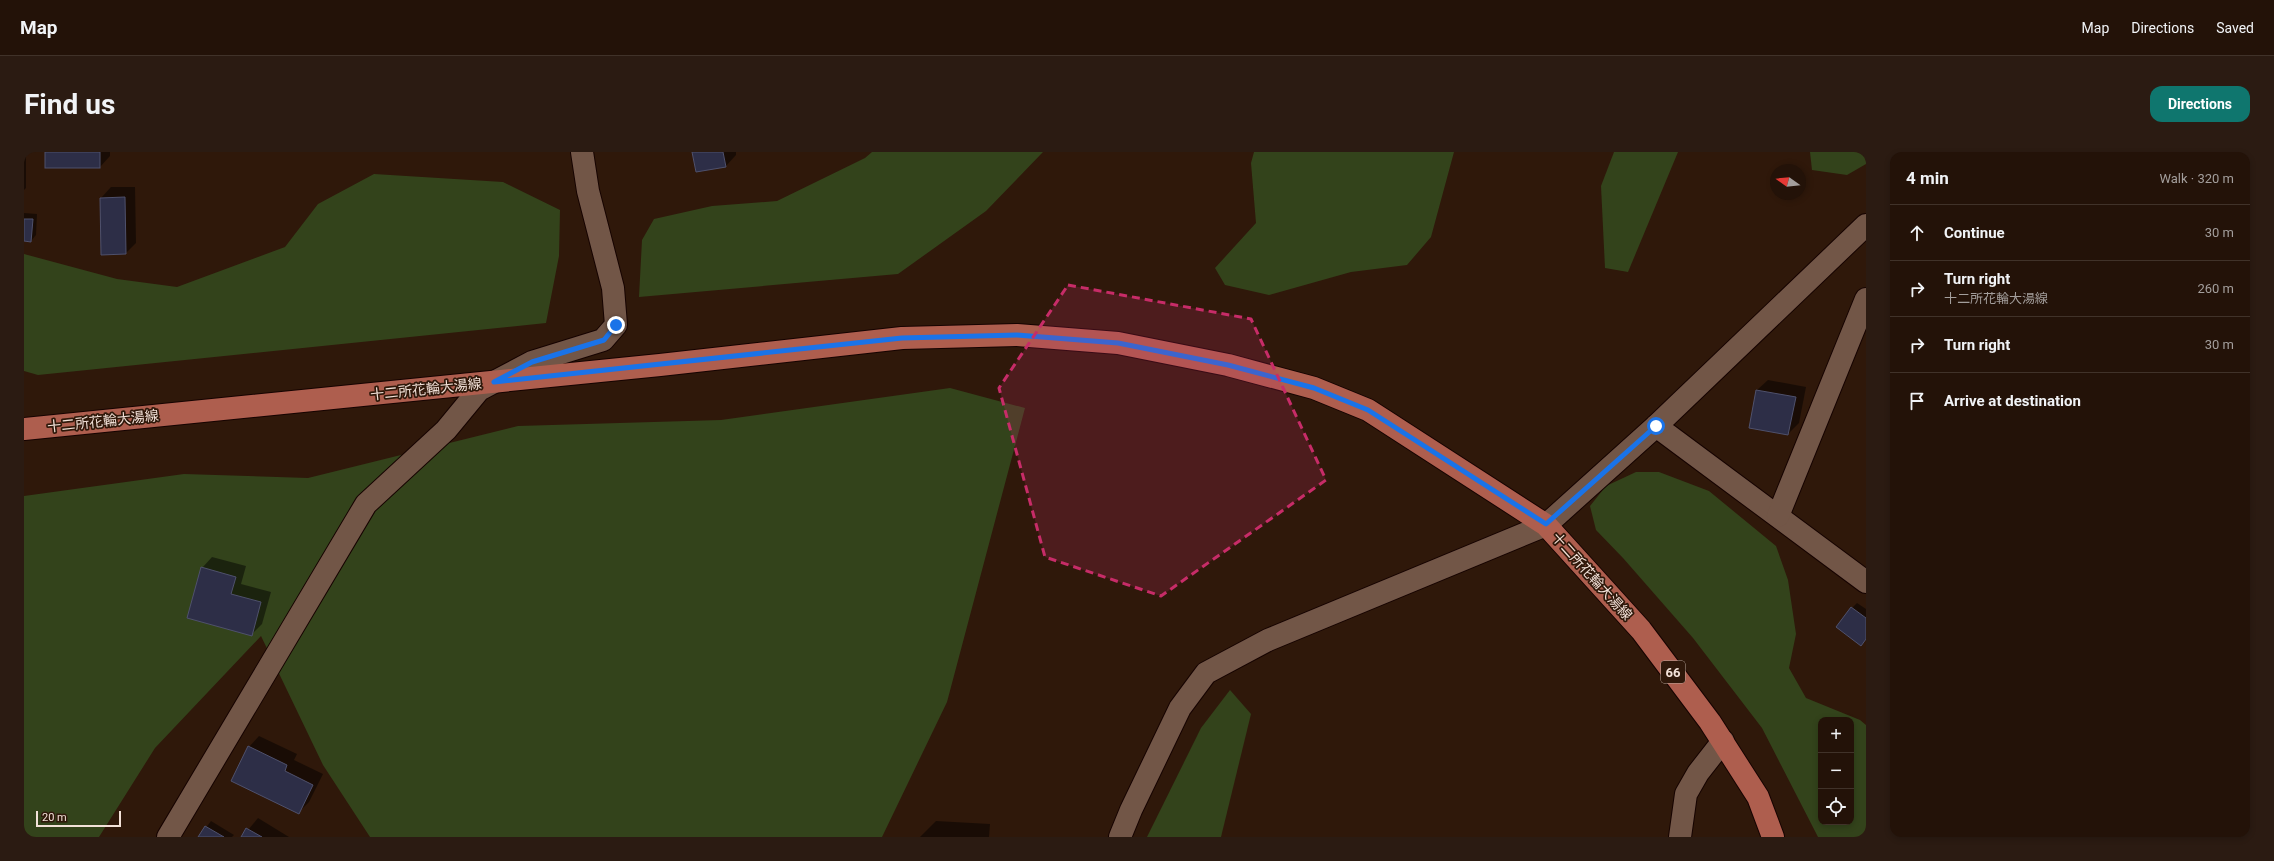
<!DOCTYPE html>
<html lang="en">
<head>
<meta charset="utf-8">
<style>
	body { margin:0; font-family:Roboto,"Noto Sans JP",sans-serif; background:#2b1b12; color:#f1f3f6 }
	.controls { position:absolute; right:12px; bottom:12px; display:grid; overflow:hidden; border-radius:8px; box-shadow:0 2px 6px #0003 }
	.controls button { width:36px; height:36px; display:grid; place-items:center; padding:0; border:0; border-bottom:1px solid #403229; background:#231208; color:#f1f3f6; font:20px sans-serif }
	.compass { position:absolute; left:1746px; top:12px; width:36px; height:36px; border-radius:50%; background:#231208; box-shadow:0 2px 6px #0003; rotate:285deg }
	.scale { position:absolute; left:12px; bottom:10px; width:85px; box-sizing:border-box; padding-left:4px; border:2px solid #f2e1d8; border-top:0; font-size:11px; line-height:14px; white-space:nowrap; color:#f2e1d8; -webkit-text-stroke:3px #2f180a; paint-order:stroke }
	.stop { position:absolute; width:12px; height:12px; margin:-9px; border:3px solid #1a73e8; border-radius:50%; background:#fff }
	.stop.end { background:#1a73e8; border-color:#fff; box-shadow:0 1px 4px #0008 }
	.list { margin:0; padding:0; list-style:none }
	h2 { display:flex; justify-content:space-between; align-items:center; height:52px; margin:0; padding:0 16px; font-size:17px }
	h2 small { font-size:13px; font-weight:400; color:#a39e9c }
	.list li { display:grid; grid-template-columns:26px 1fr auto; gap:12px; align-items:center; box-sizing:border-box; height:56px; padding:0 16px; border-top:1px solid #403229 }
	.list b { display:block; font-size:15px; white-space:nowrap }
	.list p { margin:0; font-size:13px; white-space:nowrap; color:#a39e9c }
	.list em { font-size:13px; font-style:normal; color:#a39e9c }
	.icon { flex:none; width:22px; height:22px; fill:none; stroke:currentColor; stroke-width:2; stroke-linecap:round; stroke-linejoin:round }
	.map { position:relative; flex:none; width:1842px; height:685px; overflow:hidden; border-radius:12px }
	header { display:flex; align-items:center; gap:24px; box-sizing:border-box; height:56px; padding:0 20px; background:#231208; border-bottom:1px solid #403229 }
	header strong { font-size:19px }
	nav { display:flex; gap:22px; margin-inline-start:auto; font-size:14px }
	.intro { display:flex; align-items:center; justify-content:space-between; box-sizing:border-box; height:96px; padding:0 24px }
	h1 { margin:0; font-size:28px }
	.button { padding:10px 18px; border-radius:12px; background:#0f766e; color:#fff; font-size:14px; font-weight:700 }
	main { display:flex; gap:24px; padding:0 24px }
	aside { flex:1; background:#231208; border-radius:12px; box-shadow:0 2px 6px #0003 }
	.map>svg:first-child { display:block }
	.green { fill:#33431b; fill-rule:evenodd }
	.shadow { fill:#0007 }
	.building { fill:#2d2e47; stroke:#4f516c }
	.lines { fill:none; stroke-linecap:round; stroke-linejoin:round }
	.minor-casing { stroke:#160300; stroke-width:24 }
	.primary-casing { stroke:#160300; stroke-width:24 }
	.minor { stroke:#725647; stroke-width:22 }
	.primary { stroke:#ae5e4e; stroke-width:22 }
	.route { stroke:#1a73e8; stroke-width:5 }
	.marked { fill:#c72c68; fill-opacity:0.2; stroke:#c72c68; stroke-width:3; stroke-dasharray:8 5; stroke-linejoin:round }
	.labels { text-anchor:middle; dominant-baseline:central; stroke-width:3.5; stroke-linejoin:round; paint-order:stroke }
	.shield { fill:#2f180a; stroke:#b8a59a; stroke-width:1 }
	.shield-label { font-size:13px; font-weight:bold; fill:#f2e1d8 }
	.street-label { font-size:14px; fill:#f2e1d8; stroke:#2f180a }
</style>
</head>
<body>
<header>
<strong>Map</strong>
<nav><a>Map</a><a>Directions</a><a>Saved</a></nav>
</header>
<div class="intro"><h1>Find us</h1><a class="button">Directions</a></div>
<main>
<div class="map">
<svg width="1842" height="685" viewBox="0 0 1842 685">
	<rect width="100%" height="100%" fill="#2f180a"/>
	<g class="green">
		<polygon points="848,0 1019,0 962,59 874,122 615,145 618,88 630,67 688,54 753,49 841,6"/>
		<polygon points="1230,0 1430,0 1407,85 1383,113 1327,120 1245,143 1201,133 1191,116 1232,71 1227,11"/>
		<polygon points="1590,0 1654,0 1604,120 1581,116 1577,34"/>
		<polygon points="1786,0 1842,0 1842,12 1823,23 1788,18"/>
		<polygon points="350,22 479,30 536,58 535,104 522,171 14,223 0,219 0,102 93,127 153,135 261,95 294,52"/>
		<polygon points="926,236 1001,256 923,550 858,685 346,685 299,613 237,484 131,596 75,685 0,685 0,344 160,322 284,326 494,274 697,268"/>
		<path d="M1612 320H1635L1685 339 1752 394 1764 428 1772 482 1765 516 1782 546 1836 568 1842 573V685H1794L1738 576 1669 486 1599 406 1572 378 1566 354 1582 334ZM1797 568H1827V670H1797Z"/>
		<polygon points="1206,538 1227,562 1197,685 1123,685 1177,576"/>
	</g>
	<g class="shadow">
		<polygon points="0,0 2,0 2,36 0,38"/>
		<polygon points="22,0 86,0 86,4 76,15"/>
		<polygon points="669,0 712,0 712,3 702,14"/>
		<polygon points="87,35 111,35 112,91 102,101 77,46"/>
		<polygon points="0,61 13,62 12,83 7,89 0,88"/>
		<polygon points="1744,228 1782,235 1775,271 1764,282 1733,238"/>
		<polygon points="188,405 222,414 217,432 247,440 238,472 227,483 178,416"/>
		<polygon points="1833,451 1842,457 1842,487 1837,492 1828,456"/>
		<polygon points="235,584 273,602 270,608 299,622 285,650 274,661 225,595"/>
		<polygon points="234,666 265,685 218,685"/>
		<polygon points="187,669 210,683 208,685 175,685"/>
		<polygon points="912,669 966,672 965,685 896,685"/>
	</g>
	<g class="building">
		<rect x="21" y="0" width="55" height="16"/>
		<polygon points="668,0 699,0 702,15 672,20"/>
		<polygon points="101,45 102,102 77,103 76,46"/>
		<polygon points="0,67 9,67 7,90 0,89"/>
		<polygon points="1732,238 1772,245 1764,283 1725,276"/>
		<polygon points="177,415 212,425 207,442 237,450 228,484 163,466"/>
		<polygon points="1827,455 1842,466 1842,487 1837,494 1812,475"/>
		<polygon points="224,594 263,613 261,619 289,633 275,662 207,629"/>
		<polygon points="181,674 200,685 174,685"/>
		<polygon points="222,676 238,685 217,685"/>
	</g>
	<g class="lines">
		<defs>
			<g id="minor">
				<polyline points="1632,274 1842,430"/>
				<polyline points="1754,364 1842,147"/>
				<polyline points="144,685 342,352 422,278 455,238 508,210 579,188 592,173 589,136 564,39 558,0"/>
				<polyline points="1096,685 1107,658 1156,556 1182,521 1244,488 1522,373 1632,274 1842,73"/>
				<polyline points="1656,685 1662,642 1674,621 1699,589"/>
			</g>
			<polyline id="primary" points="0,277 636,213 878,186 993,183 1094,191 1204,213 1290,236 1344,258 1522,373 1617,478 1686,570 1734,645 1749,685"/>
		</defs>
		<use href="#minor" class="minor-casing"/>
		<use href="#primary" class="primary-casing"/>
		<use href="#minor" class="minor"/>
		<use href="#primary" class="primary"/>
	</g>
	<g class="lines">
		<polyline class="route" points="592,173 580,188 508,210 470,230 878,186 993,183 1094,191 1204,213 1290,236 1344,258 1522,372 1632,274"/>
	</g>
	<path class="marked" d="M1044 133 1227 167 1302 328 1137 444 1021 405 975 236Z"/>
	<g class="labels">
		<rect class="shield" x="1637" y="509" width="24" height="22" rx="3"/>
		<g class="shield-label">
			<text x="1649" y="520">66</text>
		</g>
		<g class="street-label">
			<text transform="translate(402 237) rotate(-6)">十二所花輪大湯線</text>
			<text transform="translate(79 269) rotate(-6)">十二所花輪大湯線</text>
			<text transform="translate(1568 424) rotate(48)">十二所花輪大湯線</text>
		</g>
	</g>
</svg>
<div class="controls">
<button>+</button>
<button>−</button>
<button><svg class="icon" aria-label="locate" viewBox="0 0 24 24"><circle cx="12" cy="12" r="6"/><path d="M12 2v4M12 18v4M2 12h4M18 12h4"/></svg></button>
</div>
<svg class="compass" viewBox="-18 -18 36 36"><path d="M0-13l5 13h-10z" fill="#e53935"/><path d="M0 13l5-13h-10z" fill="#a39e9c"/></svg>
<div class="scale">20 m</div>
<div class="stop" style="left:1632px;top:274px"></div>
<div class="stop end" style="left:592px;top:173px"></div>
</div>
<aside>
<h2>4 min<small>Walk · 320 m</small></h2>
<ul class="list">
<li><svg class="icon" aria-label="ahead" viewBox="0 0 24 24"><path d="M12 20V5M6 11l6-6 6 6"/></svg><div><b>Continue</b></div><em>30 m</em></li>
<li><svg class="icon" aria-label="right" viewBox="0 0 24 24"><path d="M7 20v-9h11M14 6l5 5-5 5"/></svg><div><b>Turn right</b><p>十二所花輪大湯線</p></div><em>260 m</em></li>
<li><svg class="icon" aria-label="right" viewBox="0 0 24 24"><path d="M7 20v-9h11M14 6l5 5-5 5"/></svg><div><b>Turn right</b></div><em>30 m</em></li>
<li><svg class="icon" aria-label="arrive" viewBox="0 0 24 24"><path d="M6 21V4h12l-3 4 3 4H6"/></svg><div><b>Arrive at destination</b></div></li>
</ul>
</aside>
</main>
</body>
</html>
